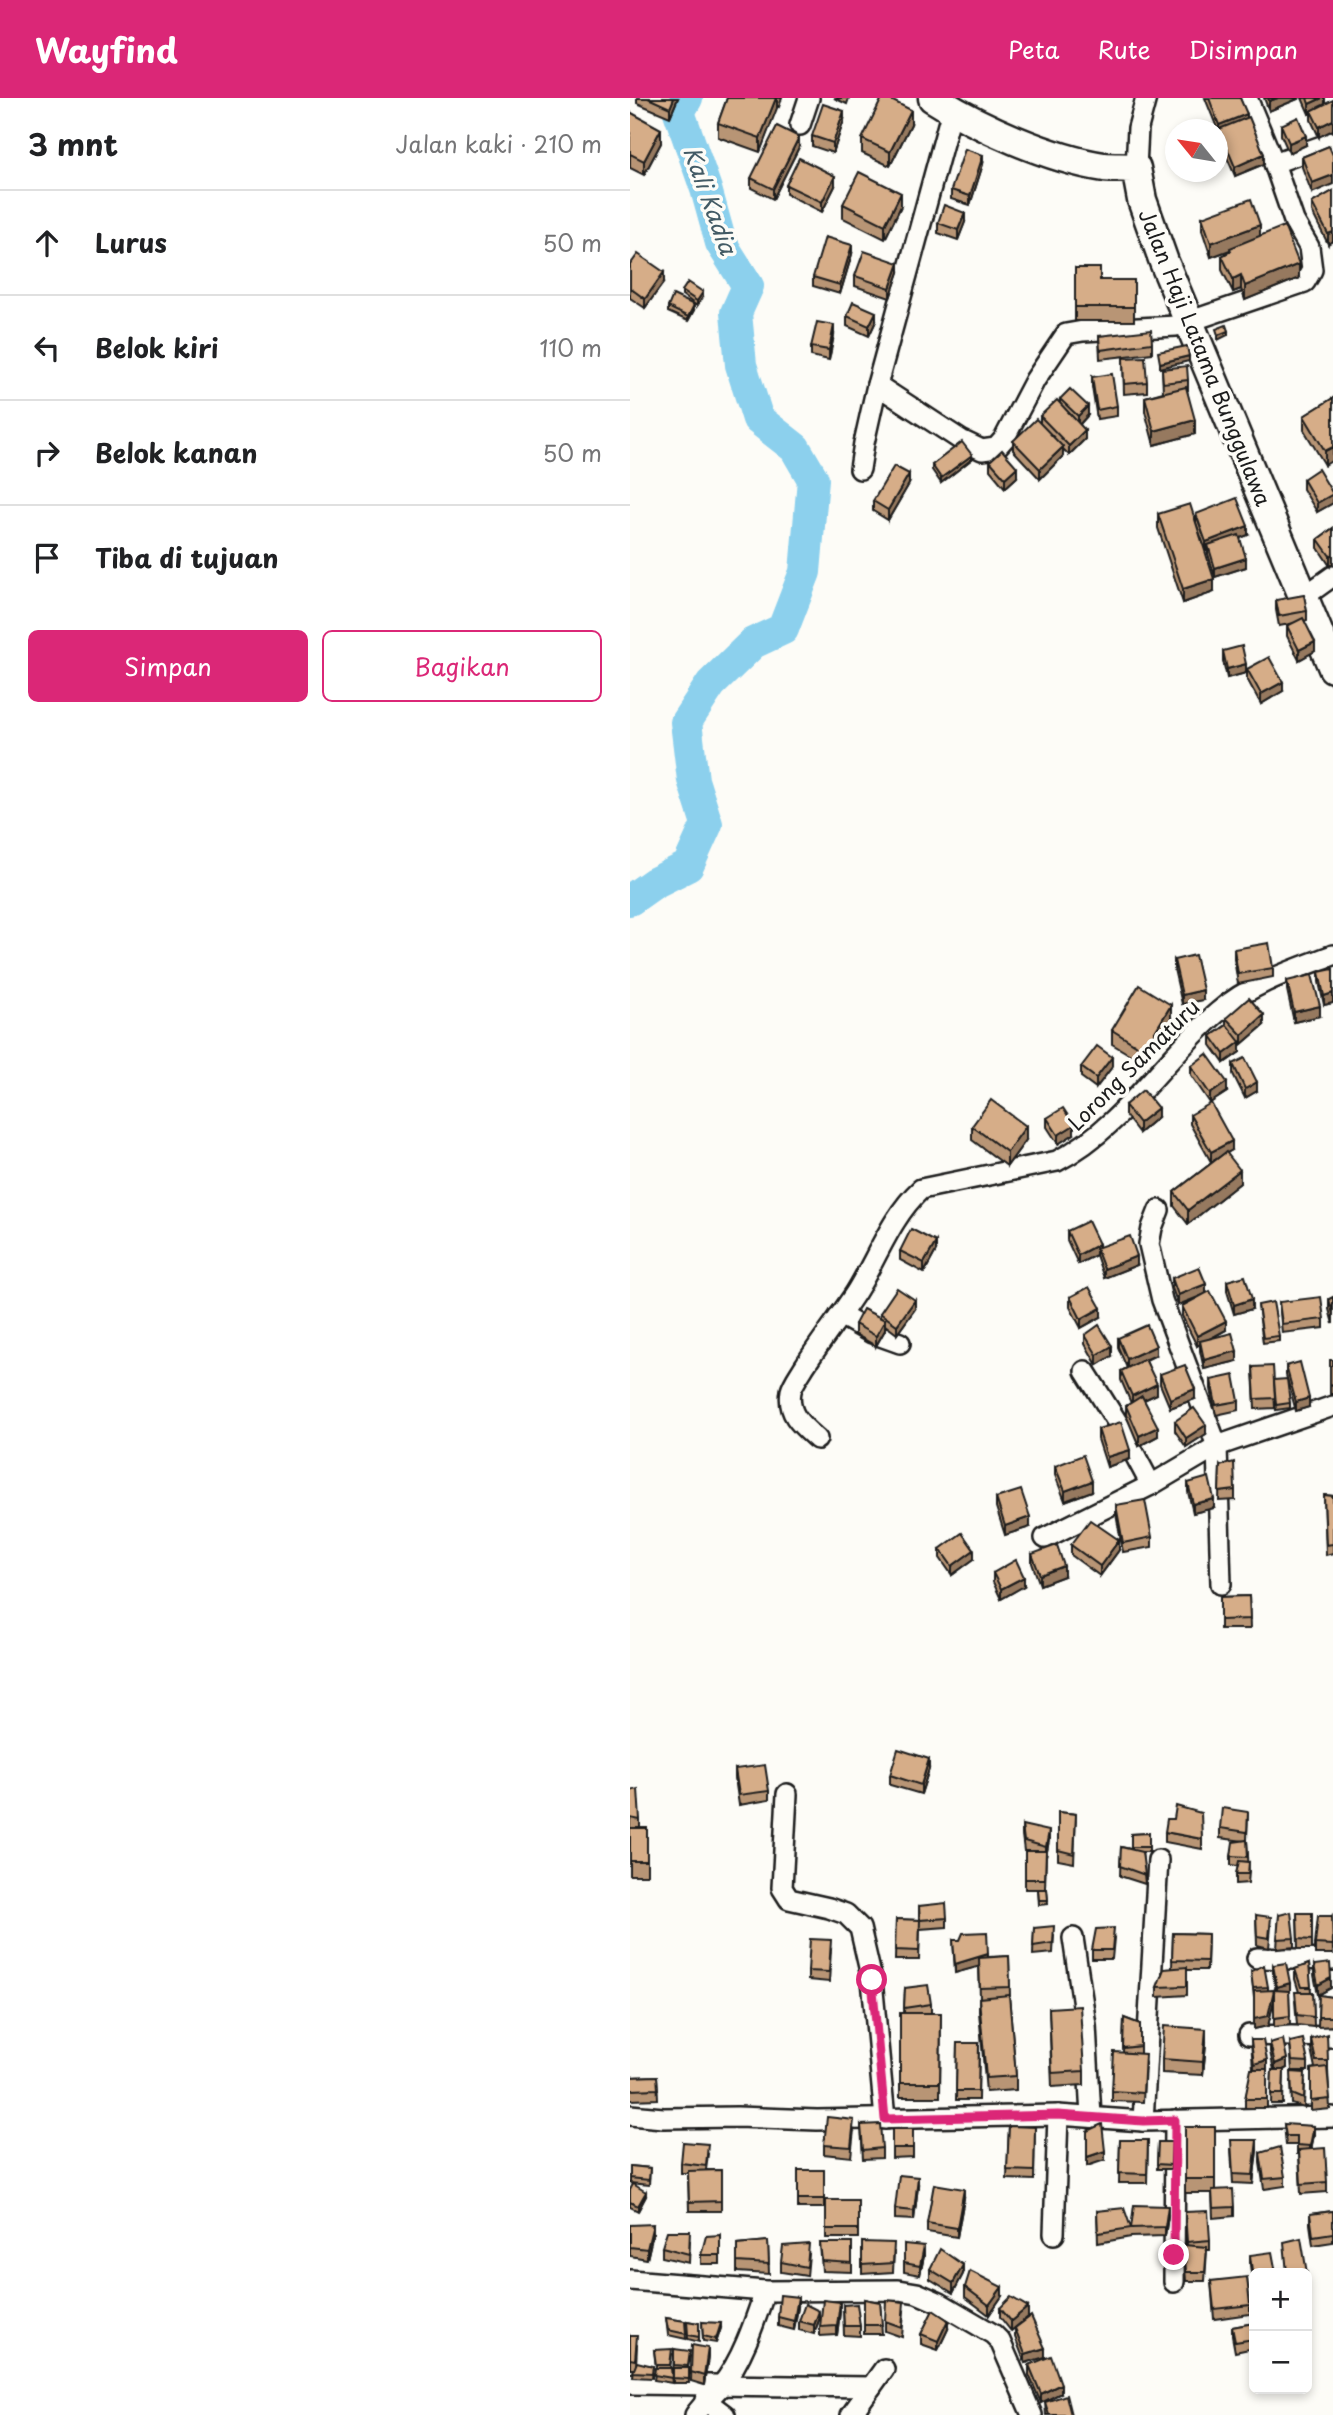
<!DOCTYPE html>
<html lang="id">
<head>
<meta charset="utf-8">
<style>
	body { margin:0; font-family:"Playpen Sans",sans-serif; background:#f2f2f2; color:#202124 }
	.controls { position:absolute; right:21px; bottom:21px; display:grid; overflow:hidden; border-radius:10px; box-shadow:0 4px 10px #0003 }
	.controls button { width:63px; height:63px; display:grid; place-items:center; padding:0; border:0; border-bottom:2px solid #e0e0e0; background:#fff; color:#202124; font:35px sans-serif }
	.compass { position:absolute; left:535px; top:21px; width:63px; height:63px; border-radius:50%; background:#fff; box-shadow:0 4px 10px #0003; rotate:300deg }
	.stop { position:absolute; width:21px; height:21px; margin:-16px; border:5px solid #db2777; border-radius:50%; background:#fff }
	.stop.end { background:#db2777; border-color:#fff; box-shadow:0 2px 7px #0008 }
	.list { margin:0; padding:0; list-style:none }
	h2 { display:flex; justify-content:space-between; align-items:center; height:91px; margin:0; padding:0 28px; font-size:30px }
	h2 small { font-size:23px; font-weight:400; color:#757577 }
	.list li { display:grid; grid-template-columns:46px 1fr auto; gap:21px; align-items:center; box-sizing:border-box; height:105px; padding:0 28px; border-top:2px solid #e0e0e0 }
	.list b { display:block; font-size:26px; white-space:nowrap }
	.list em { font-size:23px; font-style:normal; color:#757577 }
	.actions { display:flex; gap:14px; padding:21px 28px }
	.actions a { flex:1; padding:16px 0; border:2px solid #db2777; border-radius:10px; text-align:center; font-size:24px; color:#db2777 }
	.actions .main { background:#db2777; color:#fff }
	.icon { flex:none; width:38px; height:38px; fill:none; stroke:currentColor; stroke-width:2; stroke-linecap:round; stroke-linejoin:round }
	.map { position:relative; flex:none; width:703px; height:2317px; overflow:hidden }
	header { display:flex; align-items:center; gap:42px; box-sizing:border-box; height:98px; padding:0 35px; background:#db2777; color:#fff }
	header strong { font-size:33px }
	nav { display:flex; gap:38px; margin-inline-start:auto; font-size:24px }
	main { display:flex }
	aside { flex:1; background:#fff }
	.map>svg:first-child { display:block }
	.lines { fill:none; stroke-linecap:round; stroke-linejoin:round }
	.river { stroke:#8cd0ed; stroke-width:32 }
	.minor-casing { stroke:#1c1c1c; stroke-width:24 }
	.secondary-casing { stroke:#1c1c1c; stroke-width:33 }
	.minor { stroke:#fdfcf7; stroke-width:19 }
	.secondary { stroke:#fdfcf7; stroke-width:28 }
	.wall { fill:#b89575; stroke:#1c1c1c; stroke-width:2 }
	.shaded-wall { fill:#96795f; stroke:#1c1c1c; stroke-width:2 }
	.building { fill:#d6ad88; stroke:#1c1c1c; stroke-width:2 }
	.route { stroke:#db2777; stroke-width:9 }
	.labels { text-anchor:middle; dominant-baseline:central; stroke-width:7; stroke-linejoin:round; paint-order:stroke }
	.street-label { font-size:21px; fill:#1c1c1c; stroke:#fdfcf7 }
	.water-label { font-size:23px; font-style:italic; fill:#435b65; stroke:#fdfcf7 }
</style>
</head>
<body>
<header>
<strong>Wayfind</strong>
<nav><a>Peta</a><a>Rute</a><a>Disimpan</a></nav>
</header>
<main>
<aside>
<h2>3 mnt<small>Jalan kaki · 210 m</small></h2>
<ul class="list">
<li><svg class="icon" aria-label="ahead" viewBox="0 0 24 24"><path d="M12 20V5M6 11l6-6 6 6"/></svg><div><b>Lurus</b></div><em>50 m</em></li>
<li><svg class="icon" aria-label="left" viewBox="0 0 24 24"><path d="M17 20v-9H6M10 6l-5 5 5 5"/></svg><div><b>Belok kiri</b></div><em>110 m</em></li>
<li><svg class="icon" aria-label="right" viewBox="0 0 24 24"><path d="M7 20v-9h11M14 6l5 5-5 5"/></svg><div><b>Belok kanan</b></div><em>50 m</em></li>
<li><svg class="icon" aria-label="arrive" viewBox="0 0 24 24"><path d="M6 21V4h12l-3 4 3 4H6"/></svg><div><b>Tiba di tujuan</b></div></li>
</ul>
<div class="actions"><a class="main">Simpan</a><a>Bagikan</a></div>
</aside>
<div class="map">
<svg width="703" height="2317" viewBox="0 0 703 2317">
	<rect width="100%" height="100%" fill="#fdfcf7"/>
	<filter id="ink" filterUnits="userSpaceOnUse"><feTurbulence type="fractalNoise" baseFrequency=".0143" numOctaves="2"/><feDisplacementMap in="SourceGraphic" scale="14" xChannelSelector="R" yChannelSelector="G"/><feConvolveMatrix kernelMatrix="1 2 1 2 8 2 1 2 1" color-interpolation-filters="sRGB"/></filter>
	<g filter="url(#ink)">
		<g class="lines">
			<polyline class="river" points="0,802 24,785 58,768 77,726 63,682 56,624 81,586 123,545 153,531 175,474 183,381 165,350 128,321 111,267 106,215 118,188 91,145 76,91 49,14 57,0"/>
			<defs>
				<g id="minor">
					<polyline points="322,12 247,287 331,342 352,352 366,350 374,341 405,282 436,236 453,233 546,228 675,184 682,172 679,149 664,123 644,65 617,0"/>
					<polyline points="170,27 179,0"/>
					<polyline points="644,65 703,44"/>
					<polyline points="506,70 508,30 516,0"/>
					<polyline points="230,371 234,345 247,287"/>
					<polyline points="675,498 703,478"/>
					<polyline points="529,1112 522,1130 519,1146 532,1202 587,1348 591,1486"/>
					<polyline points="210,1217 242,1235 270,1245"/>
					<polyline points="455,1273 489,1327 521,1387"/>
					<path d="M187 1341C171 1327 157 1316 161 1293 163 1285 170 1276 174 1269 190 1244 209 1220 226 1194 247 1160 261 1119 291 1091L427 1063C492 1030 533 961 588 914 620 886 663 872 703 857"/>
					<polyline points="415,1440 521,1387 587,1348 703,1308"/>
					<polyline points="157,1696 152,1790 159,1801 199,1810 216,1816 230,1830 242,1882 255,2021"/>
					<polyline points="443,1840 456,1927 461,2019"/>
					<polyline points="627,1860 703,1862"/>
					<polyline points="619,1937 703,1939"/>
					<polyline points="0,2017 33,2020 107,2019 187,2022 428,2017 513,2023 703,2019"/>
					<polyline points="513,2023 528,1762"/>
					<polyline points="424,2136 428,2017"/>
					<polyline points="0,2182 135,2193 269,2192 287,2195 310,2205 363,2236 370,2243 402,2317"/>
					<polyline points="544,2184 545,2022"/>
					<polyline points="0,2286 241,2289"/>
					<polyline points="75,2302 95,2317"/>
					<path d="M65 2317C73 2306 82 2298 91 2288 112 2263 125 2223 135 2193"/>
					<polyline points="221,2317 254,2271"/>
				</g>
				<path id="secondary" d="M303 0C348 29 421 61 474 69 484 70 496 69 506 70L512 102 534 164 703 570"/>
			</defs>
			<use href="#minor" class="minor-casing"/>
			<use href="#secondary" class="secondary-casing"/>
			<use href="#minor" class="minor"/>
			<use href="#secondary" class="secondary"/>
		</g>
		<g class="wall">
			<polygon points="7,0 48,0 40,19 7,5"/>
			<polygon points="97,0 152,0 149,9 147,8 130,54 88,39 88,25"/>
			<polygon points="204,0 219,0 217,6"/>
			<polygon points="575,0 610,0 617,20 634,66 605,78 589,41 589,35"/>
			<polygon points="634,0 670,0 639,13"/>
			<polygon points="672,0 695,0 689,39 681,22 681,15 679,16"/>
			<polygon points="0,14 31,45 14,77 0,70"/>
			<polygon points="214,22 203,55 182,48 182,38"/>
			<polygon points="281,26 260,68 232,55 232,41"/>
			<polygon points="651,27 676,47 659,55 651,37"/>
			<polygon points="699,48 682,95 672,69 672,59"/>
			<polygon points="169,49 143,101 121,90 121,80"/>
			<polygon points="353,66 340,107 321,101 321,92"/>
			<polygon points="156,87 205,88 192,114 156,96"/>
			<polygon points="703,93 698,146 682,114 682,105"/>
			<polygon points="213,106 271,108 255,141 213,120"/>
			<polygon points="572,119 630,138 669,180 615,202 611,191 603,194 592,172 592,158 600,154 600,152 581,159 572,132"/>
			<polygon points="335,124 328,142 308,135 308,125"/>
			<polygon points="222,156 210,196 183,188 183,179"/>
			<polygon points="0,167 34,184 15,210 0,200"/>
			<polygon points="445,170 470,182 504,182 504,223 445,223"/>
			<polygon points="269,174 260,200 225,188 225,178"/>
			<polygon points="52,193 73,199 67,208 52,197"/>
			<polygon points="38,209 64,212 58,223 38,214"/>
			<polygon points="217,218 246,223 239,238 217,228"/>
			<polygon points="204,237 199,262 181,258 181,249"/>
			<polygon points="469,238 522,245 522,255 470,261"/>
			<polygon points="493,260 517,284 517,294 494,296"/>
			<polygon points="532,271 558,282 558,292 557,292 565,336 524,347 515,313 515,299 533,294"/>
			<polygon points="462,279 487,308 487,318 467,321 462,289"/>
			<polygon points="703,300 695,367 674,332 674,318"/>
			<polygon points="430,301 458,317 450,326 455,341 439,357 433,351 433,358 410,381 383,352 383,343 410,326 410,318 430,306"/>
			<polygon points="342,361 311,385 302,372 302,367"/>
			<polygon points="360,363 387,379 375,390 360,372"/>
			<polygon points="673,381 703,405 687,414 673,391"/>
			<polygon points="279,386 258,422 243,413 243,403"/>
			<polygon points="528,416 584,494 553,505 528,430"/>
			<polygon points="566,416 618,437 610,440 616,469 585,479 578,456 578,452 576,453 566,425"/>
			<polygon points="703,430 700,468 688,450 688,441"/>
			<polygon points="646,502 677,513 677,522 674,523 685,553 669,562 657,538 657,528 665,525 649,528 646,512"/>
			<polygon points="593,553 616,575 597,580 593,563"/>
			<polygon points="617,571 653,593 631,606 617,581"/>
			<polygon points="604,851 643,870 643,879 608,886 604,861"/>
			<polygon points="544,862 573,902 552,906 544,871"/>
			<polygon points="703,871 703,905 694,907 689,884 689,874"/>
			<polygon points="657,883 690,918 664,924 657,892"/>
			<polygon points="596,920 634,927 612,946 609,943 610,954 594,965 581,947 581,938 596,927"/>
			<polygon points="541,921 514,965 482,946 482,932"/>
			<polygon points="603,966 627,993 615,1000 603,976"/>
			<polygon points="561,968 597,994 580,1005 561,977"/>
			<polygon points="451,969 482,969 466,990 451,979"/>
			<polygon points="495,1007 528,1019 509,1035 495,1017"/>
			<polygon points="560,1017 602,1052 597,1055 610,1085 558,1126 544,1108 544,1094 588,1060 581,1064 560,1026"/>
			<polygon points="417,1020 444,1036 428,1046 417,1029"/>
			<polygon points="342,1028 396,1042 377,1068 342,1042"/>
			<polygon points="437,1133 469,1149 507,1167 474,1180 466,1157 448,1166 437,1142"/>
			<polygon points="270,1153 306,1153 294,1175 270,1162"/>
			<polygon points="542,1180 576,1195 596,1232 580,1241 607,1263 574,1271 570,1253 570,1246 567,1248 552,1218 552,1208 572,1197 548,1207 542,1190"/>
			<polygon points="597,1183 622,1211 604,1216 597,1193"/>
			<polygon points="440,1199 471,1219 451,1230 440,1209"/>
			<polygon points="703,1199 703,1226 699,1211 699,1201"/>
			<polygon points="649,1204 694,1221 694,1230 652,1235"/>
			<polygon points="628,1207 649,1238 649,1243 633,1245"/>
			<polygon points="285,1211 267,1236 255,1227 255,1232 246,1248 225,1236 225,1226 250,1220 250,1215"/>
			<polygon points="455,1237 482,1258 467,1267 455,1246"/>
			<polygon points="488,1240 526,1257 516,1262 527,1296 514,1302 528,1338 509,1348 496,1317 496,1308 501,1305 491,1282 491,1273 497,1270 488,1249"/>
			<polygon points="703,1262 703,1296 700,1296 700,1287"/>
			<polygon points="656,1268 679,1309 666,1313 656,1277"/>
			<polygon points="623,1269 644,1282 660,1305 660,1310 646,1312 644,1293 645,1310 625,1311"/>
			<polygon points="530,1276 565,1301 540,1310 530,1286"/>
			<polygon points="581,1282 609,1303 609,1312 586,1317 581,1291"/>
			<polygon points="545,1323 576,1336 556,1349 545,1333"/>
			<polygon points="468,1331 500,1361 477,1369 468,1341"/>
			<polygon points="425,1368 462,1393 435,1403 425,1377"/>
			<polygon points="590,1368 605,1392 605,1402 589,1403"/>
			<polygon points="558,1385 584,1410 563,1415 558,1394"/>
			<polygon points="694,1397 703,1398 703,1455 696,1457"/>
			<polygon points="366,1400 400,1429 375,1437 366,1409"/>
			<polygon points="486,1407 522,1439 522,1449 493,1454 486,1416"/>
			<polygon points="441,1447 489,1452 470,1478 441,1457"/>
			<polygon points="310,1451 344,1461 322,1477 310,1460"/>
			<polygon points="402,1456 434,1478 410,1487 402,1465"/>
			<polygon points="363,1475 394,1488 371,1501 363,1484"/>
			<polygon points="619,1498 620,1531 590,1531 590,1499"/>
			<polygon points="105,1671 139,1693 139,1702 109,1707 105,1680"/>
			<polygon points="299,1671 291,1696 260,1687 260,1677"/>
			<polygon points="0,1693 10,1722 10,1730 17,1730 17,1777 0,1777"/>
			<polygon points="428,1714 446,1716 444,1765 428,1762"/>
			<polygon points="618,1714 617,1742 619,1774 618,1785 606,1786 606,1776 608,1768 601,1767 601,1758 614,1743 590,1740 590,1730"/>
			<polygon points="392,1727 419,1742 416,1759 415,1791 417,1791 418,1806 409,1807 408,1791 414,1791 395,1791 395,1753 394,1753 392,1737"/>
			<polygon points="535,1734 572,1741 572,1751 535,1744"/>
			<polygon points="519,1735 519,1754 512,1754 515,1786 490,1778 491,1749 501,1751 501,1736"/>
			<polygon points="289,1808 317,1820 317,1829 290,1831 289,1862 265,1862 266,1821 289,1822"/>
			<polygon points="667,1815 682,1815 682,1851 668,1851"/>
			<polygon points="626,1817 641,1828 639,1850 627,1847"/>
			<polygon points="649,1817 664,1840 664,1849 647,1851"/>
			<polygon points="702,1818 703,1856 685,1856 685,1846"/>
			<polygon points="404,1830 424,1837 423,1855 403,1857"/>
			<polygon points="543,1835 578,1836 577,1872 557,1872 557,1897 527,1899 527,1889 542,1870"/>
			<polygon points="484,1840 482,1861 462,1861 462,1852"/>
			<polygon points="323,1842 358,1859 379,1858 380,1898 379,1898 386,1978 386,1992 356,1994 349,1914 349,1900 350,1900 349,1868 325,1875"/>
			<polygon points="201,1852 199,1884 178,1882 178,1873"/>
			<polygon points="679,1866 681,1894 683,1894 684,1929 667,1927 665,1903 669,1894 665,1881 665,1871"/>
			<polygon points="643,1867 659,1894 660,1927 644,1929 644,1902 638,1928 624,1931 624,1900 621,1873 638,1889 638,1893 646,1892 643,1877"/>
			<polygon points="684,1867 701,1890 688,1897 684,1877"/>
			<polygon points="275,1890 301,1906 301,1915 311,1915 310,1999 270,1999 270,1915 274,1915"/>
			<polygon points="689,1897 703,1899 703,1928 688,1929"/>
			<polygon points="419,1910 454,1973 454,1987 422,1989"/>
			<polygon points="494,1920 510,1926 510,1956 515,1965 513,2004 482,2003 482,1993 493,1955"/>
			<polygon points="681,1941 698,1963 698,1972 700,2011 681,2013 681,1971 685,1970 681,1951"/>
			<polygon points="621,1942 637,1962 637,2010 615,2010 615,2001 623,1971"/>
			<polygon points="660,1944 678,1964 678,1973 662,1973"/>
			<polygon points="327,1945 349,1945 348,2002 326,2002"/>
			<polygon points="576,1945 573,1977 532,1975 532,1961"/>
			<polygon points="640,1945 657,1970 654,1972 653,2006 641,2006 642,1972 644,1972 640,1954"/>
			<polygon points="27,1978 28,2001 0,2002 0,1979"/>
			<polygon points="661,1983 675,1984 674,2010 662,2006"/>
			<polygon points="654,2026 684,2037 681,2051 697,2084 697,2094 671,2096 669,2056 667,2056 667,2047 656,2047"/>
			<polygon points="231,2027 252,2050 252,2060 233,2061"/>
			<polygon points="379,2028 405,2029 404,2082 377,2081"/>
			<polygon points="555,2029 585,2029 585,2092 604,2109 604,2118 583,2120 582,2095 555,2095"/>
			<polygon points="262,2031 283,2031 283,2059 262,2060"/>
			<polygon points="224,2032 221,2059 194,2056 194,2047"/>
			<polygon points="490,2042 518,2042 517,2085 489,2085"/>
			<polygon points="528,2044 542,2044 541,2071 527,2071"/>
			<polygon points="601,2051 627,2052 623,2086 603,2085"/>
			<polygon points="630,2055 655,2079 655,2088 634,2091 630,2065"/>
			<polygon points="78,2056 76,2072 91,2072 91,2113 59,2113 58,2075 51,2075 51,2065"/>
			<polygon points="0,2068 20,2070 19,2087 0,2085"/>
			<rect x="168" y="2072" width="26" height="38"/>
			<polygon points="288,2088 284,2122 265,2121 265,2111"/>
			<polygon points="0,2092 16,2098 8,2113 0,2109"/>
			<polygon points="334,2100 327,2139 297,2134 297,2125"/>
			<rect x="196" y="2102" width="32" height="38"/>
			<polygon points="467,2113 501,2130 538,2118 535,2138 501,2139 468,2145"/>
			<polygon points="703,2113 703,2144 683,2147 680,2126 680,2116"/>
			<polygon points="555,2114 580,2142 580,2152 577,2152 575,2183 556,2183 554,2157 554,2147 557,2148"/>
			<polygon points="0,2127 23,2135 17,2161 0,2158"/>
			<polygon points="90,2137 90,2166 71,2166 71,2157"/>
			<polygon points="60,2143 59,2165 32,2159 32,2149"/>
			<polygon points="138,2143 139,2176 107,2174 107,2146"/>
			<polygon points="232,2144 264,2154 263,2174 232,2176"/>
			<polygon points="190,2145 222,2145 222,2174 192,2173"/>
			<polygon points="274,2146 294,2158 290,2177 274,2174"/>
			<polygon points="179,2156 177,2178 151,2174 151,2164"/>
			<polygon points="620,2157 624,2175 624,2190 623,2190 620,2167"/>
			<polygon points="300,2171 333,2176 323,2195 300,2181"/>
			<polygon points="581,2183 620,2207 620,2216 584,2221"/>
			<polygon points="335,2189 372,2198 359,2217 335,2199"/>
			<polygon points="234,2201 250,2204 252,2236 234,2236"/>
			<polygon points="213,2207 230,2228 230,2238 214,2237"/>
			<polygon points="168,2209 164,2232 148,2228 148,2219"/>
			<polygon points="370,2210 398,2219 381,2233 370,2219"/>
			<polygon points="274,2213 272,2239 255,2233 255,2223"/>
			<polygon points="210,2214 207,2237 190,2238 190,2229"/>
			<polygon points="36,2220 55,2223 56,2241 38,2237"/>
			<polygon points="189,2222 184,2236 169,2232 169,2223"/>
			<polygon points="57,2223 69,2225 69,2244 58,2241"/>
			<polygon points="72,2224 91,2230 86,2245 73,2243"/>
			<polygon points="624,2225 624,2250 605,2254 602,2238 602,2229"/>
			<polygon points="385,2230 415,2259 395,2265 385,2239"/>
			<polygon points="318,2231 308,2252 291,2246 291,2236"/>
			<polygon points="0,2238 7,2247 6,2269 23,2268 22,2280 3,2279 4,2271 0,2271"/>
			<polygon points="62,2247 78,2259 74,2287 61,2283"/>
			<polygon points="44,2251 60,2258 58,2270 59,2285 43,2285"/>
			<polygon points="24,2252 42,2256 40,2270 42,2285 24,2282 26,2270"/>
			<polygon points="399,2267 431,2295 411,2305 399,2277"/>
			<polygon points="415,2304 441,2317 416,2317"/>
		</g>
		<g class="shaded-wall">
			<polygon points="44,0 48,0 40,19 40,10"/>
			<polygon points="146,0 147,0 147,10 130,54 130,40"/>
			<polygon points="648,0 670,0 639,13 639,3"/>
			<polygon points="692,0 695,0 695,8 681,13 681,15 679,16 679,6"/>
			<polygon points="281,12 281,26 260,68 260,54"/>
			<polygon points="214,13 214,22 203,55 203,45"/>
			<polygon points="617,16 617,25 589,32 589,27"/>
			<polygon points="703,22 703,32 689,39 689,29"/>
			<polygon points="31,31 31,45 14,77 14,63"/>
			<polygon points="676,38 676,47 659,55 659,45"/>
			<polygon points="169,39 169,49 143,101 143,91"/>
			<polygon points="634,56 634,66 605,78 605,69"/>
			<polygon points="353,57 353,66 340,107 340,98"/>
			<polygon points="703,77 703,86 682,95 682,85"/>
			<polygon points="205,78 205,88 192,114 192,104"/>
			<polygon points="271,95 271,108 255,141 255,127"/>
			<polygon points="335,115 335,124 328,142 328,132"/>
			<polygon points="630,127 630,141 581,159 581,145"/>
			<polygon points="703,134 703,143 698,146 698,136"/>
			<polygon points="222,147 222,156 210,196 210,187"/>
			<polygon points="269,165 269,174 260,200 260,190"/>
			<polygon points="669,166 669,180 615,202 615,188"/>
			<polygon points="34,174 34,184 15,210 15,201"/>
			<polygon points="611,177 611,191 603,194 603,181"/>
			<polygon points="73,194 73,199 67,208 67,203"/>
			<polygon points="64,207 64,212 58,223 58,219"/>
			<polygon points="246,214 246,223 239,238 239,228"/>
			<polygon points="204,227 204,237 199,262 199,252"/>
			<polygon points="598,233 598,237 588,242 588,237"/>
			<polygon points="559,258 559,263 530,270 530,265"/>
			<polygon points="458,308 458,317 448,328 448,318"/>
			<polygon points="565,322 565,336 524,347 524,333"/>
			<polygon points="455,332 455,341 439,357 439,348"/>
			<polygon points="433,349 433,358 410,381 410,371"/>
			<polygon points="703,349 703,362 695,367 695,353"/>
			<polygon points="342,357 342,361 311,385 311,380"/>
			<polygon points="387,369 387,379 375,390 375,380"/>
			<polygon points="279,376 279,386 258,422 258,412"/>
			<polygon points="703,396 703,405 687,414 687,405"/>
			<polygon points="618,428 618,437 580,452 578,447 578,452 576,453 576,444"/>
			<polygon points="703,456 703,466 700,468 700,458"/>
			<polygon points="616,460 616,469 585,479 585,470"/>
			<polygon points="584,481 584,494 553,505 553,491"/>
			<polygon points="685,544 685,553 669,562 669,552"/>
			<polygon points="616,566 616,575 597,580 597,571"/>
			<polygon points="653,584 653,593 631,606 631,596"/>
			<polygon points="573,892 573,902 552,906 552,897"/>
			<polygon points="703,895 703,905 694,907 694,898"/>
			<polygon points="541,907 541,921 514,965 514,952"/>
			<polygon points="690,908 690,918 664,924 664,914"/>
			<polygon points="634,917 634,927 612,946 612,937"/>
			<polygon points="610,944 610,954 594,965 594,956"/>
			<polygon points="482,959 482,969 466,990 466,980"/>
			<polygon points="597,984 597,994 580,1005 580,996"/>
			<polygon points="627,984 627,993 615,1000 615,991"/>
			<polygon points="528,1010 528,1019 509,1035 509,1025"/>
			<polygon points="444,1027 444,1036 428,1046 428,1037"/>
			<polygon points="396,1028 396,1042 377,1068 377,1054"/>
			<polygon points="602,1043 602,1052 581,1064 581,1054"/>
			<polygon points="610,1072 610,1085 558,1126 558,1112"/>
			<polygon points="306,1144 306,1153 294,1175 294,1165"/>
			<polygon points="469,1146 469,1156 466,1150 466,1157 448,1166 448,1157"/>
			<polygon points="507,1158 507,1167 474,1180 474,1171"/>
			<polygon points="576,1186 576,1196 548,1207 548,1197"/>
			<polygon points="622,1201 622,1211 604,1216 604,1207"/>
			<polygon points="285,1202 285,1211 267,1236 267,1227"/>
			<polygon points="471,1210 471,1219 451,1230 451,1221"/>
			<polygon points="255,1222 255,1232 246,1248 246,1238"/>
			<polygon points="596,1223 596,1232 570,1246 570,1243 570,1246 567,1248 567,1238"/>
			<polygon points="482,1248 482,1258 467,1267 467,1257"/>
			<polygon points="526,1248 526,1257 497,1270 497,1261"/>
			<polygon points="607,1253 607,1263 574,1271 574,1262"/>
			<polygon points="527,1286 527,1296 502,1307 502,1298"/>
			<polygon points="565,1291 565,1301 540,1310 540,1301"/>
			<polygon points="679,1300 679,1309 666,1313 666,1304"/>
			<polygon points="576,1327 576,1336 556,1349 556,1340"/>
			<polygon points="528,1329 528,1338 509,1348 509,1338"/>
			<polygon points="500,1352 500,1361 477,1369 477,1359"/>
			<polygon points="462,1383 462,1393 435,1403 435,1393"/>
			<polygon points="584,1401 584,1410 563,1415 563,1406"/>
			<polygon points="400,1419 400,1429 375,1437 375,1428"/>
			<polygon points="489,1442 489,1452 470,1478 470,1468"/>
			<polygon points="344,1452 344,1461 322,1477 322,1468"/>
			<polygon points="434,1468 434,1478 410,1487 410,1477"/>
			<polygon points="394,1479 394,1488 371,1501 371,1491"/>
			<polygon points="299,1661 299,1671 291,1696 291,1687"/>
			<polygon points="419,1733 419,1742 416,1759 416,1749"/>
			<polygon points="358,1856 358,1866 325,1875 325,1866"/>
			<polygon points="701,1880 701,1890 688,1897 688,1887"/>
			<polygon points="660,1885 660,1894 647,1898 647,1889"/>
			<polygon points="644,1892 644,1902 638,1928 624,1931 624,1921"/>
			<polygon points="576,1931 576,1945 573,1977 573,1964"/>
			<polygon points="657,1961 657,1970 645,1976 645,1966"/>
			<polygon points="637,1962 637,1971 624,1976 624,1966"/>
			<polygon points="684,2028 684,2037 680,2057 680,2048"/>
			<polygon points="627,2042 627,2052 623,2086 623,2077"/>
			<polygon points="475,2053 475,2062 457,2068 457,2059"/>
			<polygon points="288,2079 288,2088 284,2122 284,2113"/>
			<polygon points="334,2091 334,2100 327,2139 327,2130"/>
			<polygon points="16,2094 16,2098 8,2113 8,2108"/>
			<polygon points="538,2108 538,2118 535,2138 535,2129"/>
			<polygon points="23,2126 23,2135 17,2161 17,2151"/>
			<polygon points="294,2148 294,2158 290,2177 290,2168"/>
			<polygon points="333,2167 333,2176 323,2195 323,2185"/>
			<polygon points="372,2189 372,2198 359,2217 359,2207"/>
			<polygon points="168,2199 168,2209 164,2232 164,2223"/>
			<polygon points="210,2204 210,2214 207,2237 207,2228"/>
			<polygon points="398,2209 398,2219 381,2233 381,2223"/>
			<polygon points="189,2213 189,2222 184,2236 184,2227"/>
			<polygon points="318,2222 318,2231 308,2252 308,2243"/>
			<polygon points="91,2225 91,2230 86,2245 86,2241"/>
			<polygon points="78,2250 78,2259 74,2287 74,2278"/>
			<polygon points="415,2250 415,2259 395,2265 395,2256"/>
			<polygon points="431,2286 431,2295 411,2305 411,2296"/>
		</g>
		<g class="building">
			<polygon points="18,0 44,0 40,10"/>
			<polygon points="97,0 146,0 130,40 88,25"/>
			<polygon points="252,0 257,0 281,12 260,54 232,41"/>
			<polygon points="579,0 610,0 617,16 589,27"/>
			<polygon points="638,0 648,0 639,3"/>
			<polygon points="677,0 692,0 679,6"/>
			<polygon points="703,2 703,22 689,29 681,13"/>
			<polygon points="193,6 214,13 203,45 182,38"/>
			<polygon points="0,14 31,31 14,63 0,56"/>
			<polygon points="619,19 634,56 605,69 589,31"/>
			<polygon points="668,19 676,38 659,45 651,27"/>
			<polygon points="147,28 169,39 143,91 121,80"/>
			<polygon points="699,48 703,57 703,77 682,85 672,59"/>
			<polygon points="335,51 353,57 340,98 321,92"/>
			<polygon points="169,60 205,78 192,104 156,87"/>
			<polygon points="229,74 271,95 255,127 213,106"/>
			<polygon points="703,93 703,134 698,136 682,105"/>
			<polygon points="621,101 630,127 581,145 572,119"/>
			<polygon points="314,107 335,115 328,132 308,125"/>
			<polygon points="654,128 669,166 615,188 611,177 603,181 592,158 601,153 600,150"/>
			<polygon points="195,139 222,147 210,187 183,179"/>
			<polygon points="234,153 269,165 260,190 225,178"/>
			<polygon points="8,156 34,174 15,201 0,190 0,167"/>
			<polygon points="445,170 470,170 470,182 504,182 504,209 445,209"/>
			<polygon points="58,184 73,194 67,203 52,193"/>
			<polygon points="43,197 64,207 58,219 38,209"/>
			<polygon points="223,204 246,214 239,228 217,218"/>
			<polygon points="187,224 204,227 199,252 181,249"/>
			<polygon points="596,227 598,233 588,237 586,231"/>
			<polygon points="521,232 522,245 470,252 469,238"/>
			<polygon points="557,248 559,258 530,265 528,254"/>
			<polygon points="515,259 517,284 494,286 493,260"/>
			<polygon points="557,268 558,282 533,285 532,271"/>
			<polygon points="482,276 487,308 467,312 462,279"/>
			<polygon points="556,289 565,322 524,333 515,299"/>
			<polygon points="440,291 458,308 448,318 430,301"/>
			<polygon points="703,300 703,349 695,353 674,318"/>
			<polygon points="427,302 455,332 439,348 410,318"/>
			<polygon points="406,321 433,349 410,371 383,343"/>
			<polygon points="332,344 342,357 311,380 302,367"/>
			<polygon points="372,352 387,369 375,380 360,363"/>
			<polygon points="264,368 279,376 258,412 243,403"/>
			<polygon points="688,371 703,396 687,405 673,381"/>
			<polygon points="607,400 618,428 576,444 566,416"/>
			<polygon points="560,406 584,481 553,491 528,416"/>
			<polygon points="703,430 703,456 700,458 688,441"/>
			<polygon points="609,437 616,460 585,470 578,447"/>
			<polygon points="674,497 677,513 649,518 646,502"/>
			<polygon points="673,520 685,544 669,552 657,528"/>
			<polygon points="612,548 616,566 597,571 593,553"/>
			<polygon points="639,559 653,584 631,596 617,571"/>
			<polygon points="639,845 643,870 608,876 604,851"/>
			<polygon points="565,857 573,892 552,897 544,862"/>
			<polygon points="703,871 703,895 694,898 689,874"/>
			<polygon points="682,877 690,908 664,914 657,883"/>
			<polygon points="509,887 541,907 514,952 482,932"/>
			<polygon points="619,900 634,917 612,937 596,920"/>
			<polygon points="597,927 610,944 594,956 581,938"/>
			<polygon points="467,948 482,959 466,980 451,969"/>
			<polygon points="577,956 597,984 580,996 561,968"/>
			<polygon points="615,960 627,984 615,991 603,966"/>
			<polygon points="513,992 528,1010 509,1025 495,1007"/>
			<polygon points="361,1002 396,1028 377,1054 342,1028"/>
			<polygon points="581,1005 602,1043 581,1054 560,1017"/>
			<polygon points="433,1010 444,1027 428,1037 417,1020"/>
			<polygon points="596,1054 610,1072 558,1112 544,1094"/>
			<polygon points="458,1123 469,1146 448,1157 437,1133"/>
			<polygon points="281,1131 306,1144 294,1165 270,1153"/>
			<polygon points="500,1138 507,1158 474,1171 466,1150"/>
			<polygon points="569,1169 576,1186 548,1197 542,1180"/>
			<polygon points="615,1178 622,1201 604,1207 597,1183"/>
			<polygon points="459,1189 471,1210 451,1221 440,1199"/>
			<polygon points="267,1190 285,1202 267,1227 250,1215"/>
			<polygon points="580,1193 596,1223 567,1238 552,1208"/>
			<polygon points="691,1199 694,1221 652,1226 649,1204"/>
			<polygon points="703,1199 703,1216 699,1201"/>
			<polygon points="643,1204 649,1238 633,1240 628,1207"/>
			<polygon points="233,1211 255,1222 246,1238 225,1226"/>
			<polygon points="469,1227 482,1248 467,1257 455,1237"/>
			<polygon points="517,1227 526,1248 497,1261 488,1240"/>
			<polygon points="602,1235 607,1253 574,1262 570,1243"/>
			<polygon points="515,1261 527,1286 502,1298 491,1273"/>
			<polygon points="700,1262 703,1262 703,1286 700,1287"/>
			<polygon points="670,1264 679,1300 666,1304 656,1268"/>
			<polygon points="555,1267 565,1291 540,1301 530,1276"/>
			<polygon points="643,1268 645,1300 625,1301 623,1269"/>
			<polygon points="604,1277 609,1303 586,1307 581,1282"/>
			<polygon points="657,1281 660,1305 646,1307 644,1282"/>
			<polygon points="512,1298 528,1329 509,1338 496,1308"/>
			<polygon points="564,1310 576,1327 556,1340 545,1323"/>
			<polygon points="491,1324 500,1352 477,1359 468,1331"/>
			<polygon points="453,1357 462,1383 435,1393 425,1368"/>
			<polygon points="604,1364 605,1392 589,1394 590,1368"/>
			<polygon points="579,1379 584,1401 563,1406 558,1385"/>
			<polygon points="391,1392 400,1419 375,1428 366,1400"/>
			<polygon points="694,1397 703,1398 703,1446 696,1447"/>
			<polygon points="515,1402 522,1439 493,1445 486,1407"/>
			<polygon points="460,1422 489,1442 470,1468 441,1447"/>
			<polygon points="332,1435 344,1452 322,1468 310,1451"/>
			<polygon points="427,1447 434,1468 410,1477 402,1456"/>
			<polygon points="386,1462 394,1479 371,1491 363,1475"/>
			<polygon points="619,1498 620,1521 590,1522 590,1499"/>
			<polygon points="268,1651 299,1661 291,1687 260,1677"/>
			<polygon points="135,1667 139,1693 109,1697 105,1671"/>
			<polygon points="8,1691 10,1722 0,1720 0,1693"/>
			<polygon points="546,1708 571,1715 572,1741 535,1734 537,1721 544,1721"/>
			<polygon points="592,1710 618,1714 617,1734 590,1730"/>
			<polygon points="428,1714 446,1716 444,1756 428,1752"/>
			<polygon points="392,1727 419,1733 416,1749 394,1743"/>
			<rect x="0" y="1730" width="17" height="33"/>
			<polygon points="519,1735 519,1749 501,1749 501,1736"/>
			<polygon points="617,1742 618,1759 601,1758 603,1744"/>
			<polygon points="491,1749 512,1754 515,1777 490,1768"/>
			<polygon points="395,1753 416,1753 415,1781 395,1781"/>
			<polygon points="609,1763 619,1764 618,1776 606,1776"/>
			<polygon points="408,1791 417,1791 418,1802 409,1802"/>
			<polygon points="316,1805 317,1820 290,1822 289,1853 265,1852 266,1821 290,1822 289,1808"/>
			<polygon points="661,1814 664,1840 647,1841 649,1817"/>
			<polygon points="667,1815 682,1815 682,1842 668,1841"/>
			<polygon points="626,1817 641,1819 639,1840 627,1838"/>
			<polygon points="688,1818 702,1818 703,1847 685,1846"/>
			<polygon points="424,1828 423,1845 403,1848 404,1830"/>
			<polygon points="484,1830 482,1852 462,1852 466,1831"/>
			<polygon points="357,1834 358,1856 325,1866 323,1842 330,1842 333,1835"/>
			<polygon points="543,1835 578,1836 577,1863 542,1862"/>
			<polygon points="180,1841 201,1842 199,1874 178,1873"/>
			<polygon points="379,1858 380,1889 350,1890 349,1860"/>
			<polygon points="656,1865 660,1885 647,1889 643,1867"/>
			<polygon points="700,1865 701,1880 688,1887 684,1867"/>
			<polygon points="679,1866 681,1889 671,1889 665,1871"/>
			<polygon points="634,1867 638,1889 623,1890 621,1873"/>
			<polygon points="557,1869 557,1888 527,1889 534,1871"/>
			<polygon points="298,1887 301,1906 274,1910 275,1890"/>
			<polygon points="644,1892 659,1893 660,1918 644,1920"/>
			<polygon points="644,1892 638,1918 624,1921 624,1893"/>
			<polygon points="665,1894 683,1894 684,1919 667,1917"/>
			<polygon points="379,1897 386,1978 356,1980 349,1900"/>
			<polygon points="689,1897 703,1899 703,1919 688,1919"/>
			<polygon points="450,1908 454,1973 422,1975 419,1910"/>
			<polygon points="270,1915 311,1915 310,1985 270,1985"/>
			<polygon points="494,1920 510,1926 510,1948 493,1950"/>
			<polygon points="534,1928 576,1931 573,1964 532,1961"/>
			<polygon points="697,1936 698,1963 686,1963 681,1941"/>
			<polygon points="653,1941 657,1961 645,1966 640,1945"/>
			<polygon points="673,1941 678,1964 662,1963 660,1944"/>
			<polygon points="621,1942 633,1942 637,1962 624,1966"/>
			<polygon points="327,1945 349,1945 348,1993 326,1993"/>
			<polygon points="484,1954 515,1956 513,1995 482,1993"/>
			<polygon points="697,1969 700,2001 681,2003 681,1971"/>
			<polygon points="621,1971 637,1971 637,2001 615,2001"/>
			<polygon points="642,1972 654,1972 653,1996 641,1996"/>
			<polygon points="661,1974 675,1975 674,2001 662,1996"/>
			<polygon points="27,1978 28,1991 0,1992 0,1979"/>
			<polygon points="197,2019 224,2022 221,2049 194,2047"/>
			<polygon points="250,2026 252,2050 233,2052 231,2027"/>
			<polygon points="472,2026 475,2053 457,2059 457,2033"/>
			<polygon points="654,2026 684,2028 680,2048 667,2047 667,2038 656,2038"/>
			<polygon points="379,2028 405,2029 404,2073 377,2072"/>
			<rect x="555" y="2029" width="30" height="52"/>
			<rect x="262" y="2031" width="21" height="19"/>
			<polygon points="490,2042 518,2042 517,2076 489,2075"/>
			<polygon points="601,2042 627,2042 623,2077 603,2076"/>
			<polygon points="53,2044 78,2046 76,2068 51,2065"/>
			<polygon points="528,2044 542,2044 541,2067 527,2066"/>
			<polygon points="650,2049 655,2079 634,2081 630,2055"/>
			<polygon points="695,2050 697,2084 671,2086 669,2052"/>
			<polygon points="0,2068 20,2070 19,2082 0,2080"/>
			<polygon points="91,2072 91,2103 59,2104 58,2073"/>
			<rect x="168" y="2072" width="26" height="29"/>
			<polygon points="269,2077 288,2079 284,2113 265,2111"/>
			<polygon points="3,2086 16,2094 8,2108 0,2104 0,2092"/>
			<polygon points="304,2086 334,2091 327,2130 297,2125"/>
			<polygon points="603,2091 604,2109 583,2110 582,2092"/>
			<rect x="196" y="2102" width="32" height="29"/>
			<polygon points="504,2107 538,2108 535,2129 501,2130"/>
			<polygon points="494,2110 501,2130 468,2135 467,2113"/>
			<polygon points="578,2113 580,2142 557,2144 555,2114"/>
			<polygon points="703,2113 703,2135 683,2138 680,2116"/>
			<polygon points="23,2126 17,2151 0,2149 0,2127"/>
			<polygon points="37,2133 60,2133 59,2156 32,2149"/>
			<polygon points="90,2137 90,2157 71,2157 76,2138"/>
			<polygon points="671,2140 677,2175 657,2175 654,2144"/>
			<polygon points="138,2143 139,2166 107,2164 107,2146"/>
			<polygon points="232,2144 264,2145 263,2165 232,2167"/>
			<polygon points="190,2145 222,2145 222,2165 192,2163"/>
			<polygon points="179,2146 177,2169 151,2164 153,2148"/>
			<polygon points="274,2146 294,2148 290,2168 274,2165"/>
			<polygon points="554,2147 577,2149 575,2174 556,2174"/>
			<polygon points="310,2151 333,2167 323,2185 300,2171"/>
			<polygon points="642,2154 646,2175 624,2175 624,2181 623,2181 620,2157"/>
			<polygon points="340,2173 372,2189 359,2207 335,2189"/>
			<polygon points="617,2179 620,2207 584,2211 581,2183"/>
			<polygon points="150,2197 168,2199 164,2223 148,2219"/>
			<polygon points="381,2199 398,2209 381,2223 370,2210"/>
			<polygon points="234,2201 250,2204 252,2227 234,2227"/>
			<polygon points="193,2202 210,2204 207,2228 190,2229"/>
			<polygon points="256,2202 274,2204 272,2229 255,2223"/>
			<polygon points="175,2206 189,2213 184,2227 169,2223"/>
			<polygon points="227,2206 230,2228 214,2228 213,2207"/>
			<polygon points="303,2212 318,2222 308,2243 291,2236"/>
			<polygon points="401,2218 415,2250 395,2256 385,2230"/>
			<polygon points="36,2220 55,2223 56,2236 38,2232"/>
			<polygon points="57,2223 69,2225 69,2239 58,2237"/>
			<polygon points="72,2224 91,2225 86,2241 73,2238"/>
			<polygon points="624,2225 624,2241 605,2244 602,2229"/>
			<polygon points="0,2238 7,2238 5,2262 0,2261"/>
			<polygon points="62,2247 78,2250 74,2278 61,2274"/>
			<polygon points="42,2251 40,2267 26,2267 24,2252"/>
			<polygon points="44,2251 60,2253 58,2268 44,2267"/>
			<polygon points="421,2258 431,2286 411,2296 399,2267"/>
			<polygon points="7,2264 23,2268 22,2275 3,2274"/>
			<polygon points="25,2270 41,2270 42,2280 24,2277"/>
			<polygon points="43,2270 59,2270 59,2281 43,2280"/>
			<polygon points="436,2297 441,2317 419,2317 415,2304"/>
		</g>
	</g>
	<g class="lines" filter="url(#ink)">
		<polyline class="route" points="242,1882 255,2021 428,2017 513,2023 545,2022 544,2157"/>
	</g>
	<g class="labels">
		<g class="street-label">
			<text transform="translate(576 259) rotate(68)">Jalan Haji Latama Bunggulawa</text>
			<text transform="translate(503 966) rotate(-45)">Lorong Samaturu</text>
		</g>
		<g class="water-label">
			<text transform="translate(81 102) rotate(70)">Kali Kadia</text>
		</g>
	</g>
</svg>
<div class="controls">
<button>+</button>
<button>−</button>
</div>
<svg class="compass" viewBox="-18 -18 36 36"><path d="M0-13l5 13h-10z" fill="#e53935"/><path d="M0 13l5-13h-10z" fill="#757577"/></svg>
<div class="stop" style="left:242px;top:1882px"></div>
<div class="stop end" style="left:544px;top:2157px"></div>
</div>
</main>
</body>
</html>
